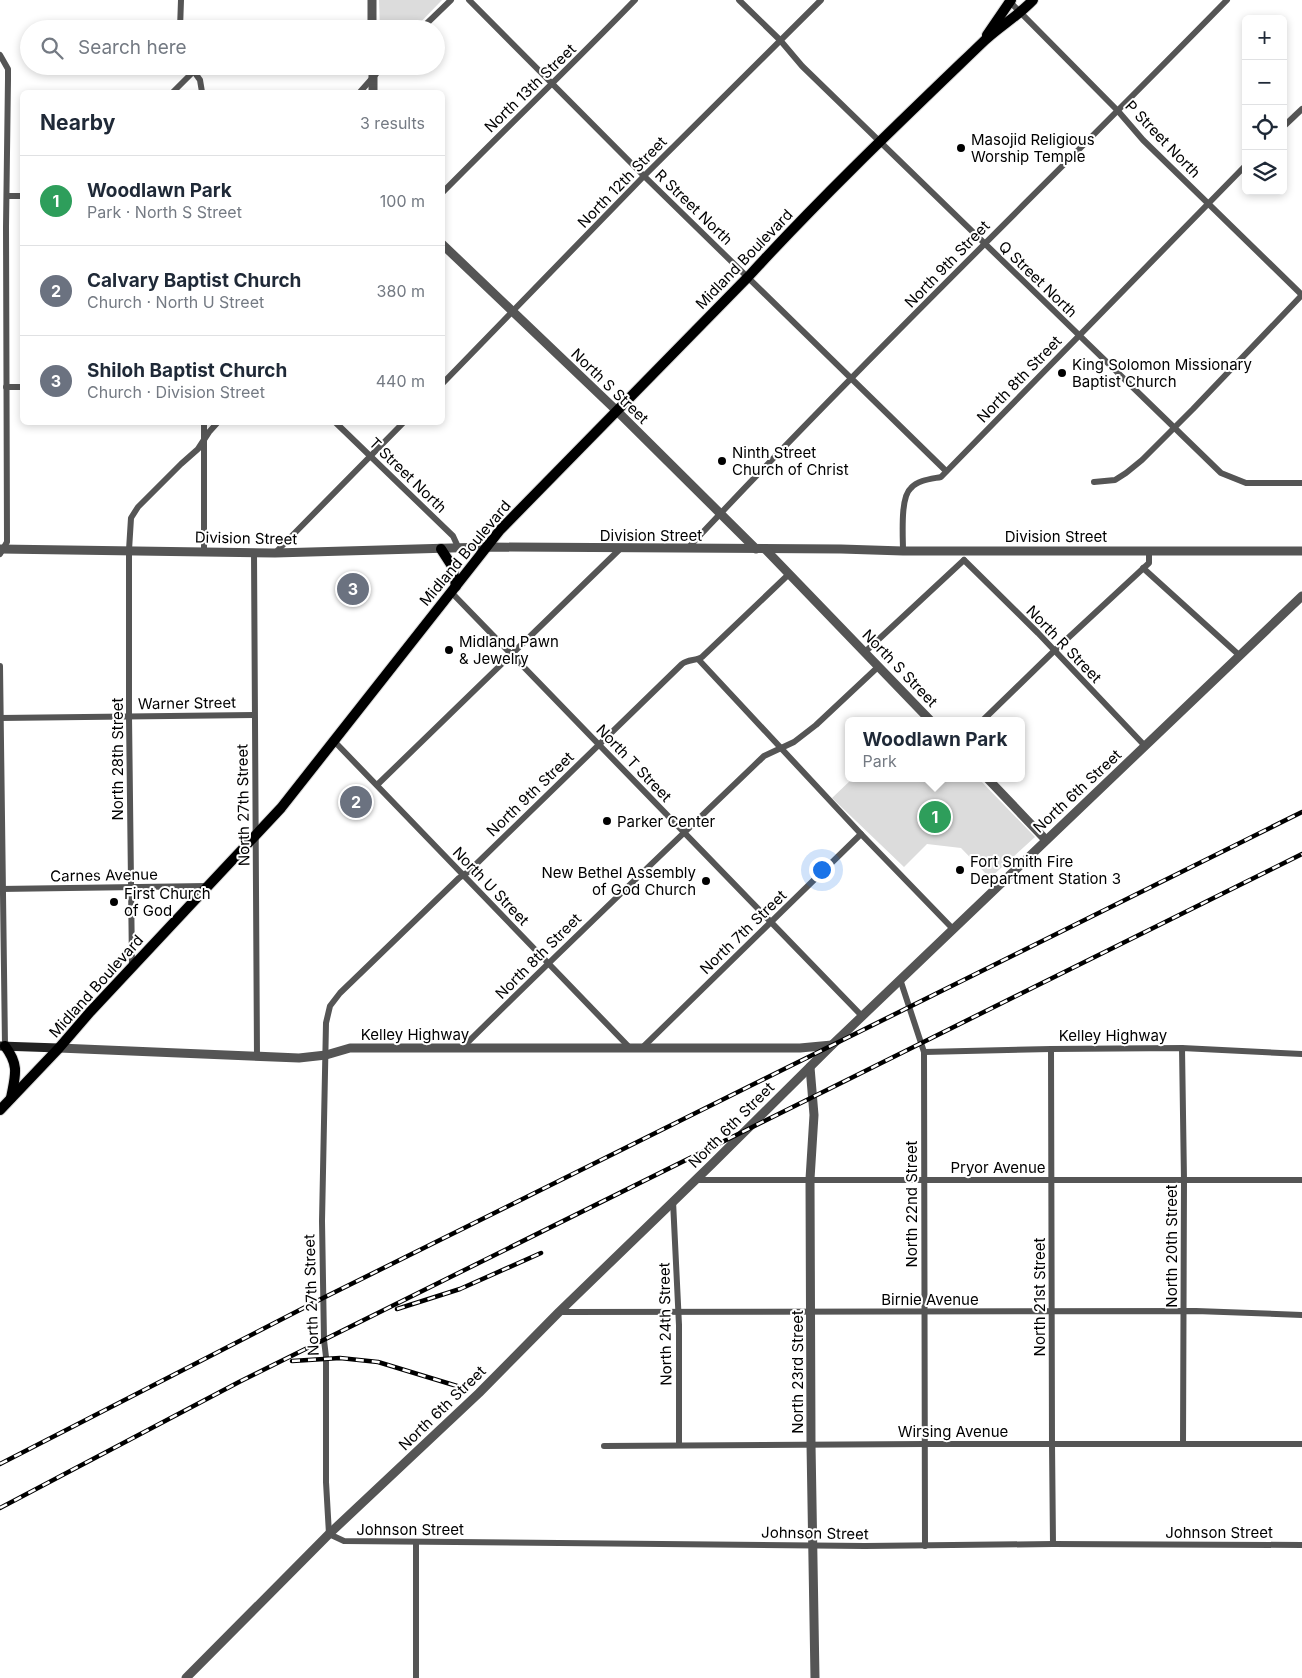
<!DOCTYPE html>
<html lang="en">
<head>
<meta charset="utf-8">
<style>
	body { margin:0; font-family:Inter,sans-serif; background:#f2f2f3; color:#1f2937 }
	.controls { position:absolute; right:15px; top:15px; display:grid; overflow:hidden; border-radius:8px; box-shadow:0 2px 8px #0003 }
	.controls button { width:45px; height:45px; display:grid; place-items:center; padding:0; border:0; border-bottom:1px solid #e0e1e3; background:#fff; color:#1f2937; font:25px sans-serif }
	.you { position:absolute; left:821px; top:869px; width:18px; height:18px; margin:-12px; border:4px solid #fff; border-radius:50%; background:#1a73e8; box-shadow:0 0 0 8px #1a73e833 }
	.badge { display:grid; place-items:center; width:32px; height:32px; border-radius:50%; background:#0f766e; color:#fff; font-size:16px; font-weight:700 }
	.pin { position:absolute; translate:-50% -50%; border:2px solid #fff; box-shadow:0 1px 5px #0006 }
	.popup { position:absolute; left:845px; top:717px; width:180px; height:65px; box-sizing:border-box; display:grid; place-content:center; border-radius:8px; background:#fff; filter:drop-shadow(0 1px 4px #0005); font-size:16px; white-space:nowrap; color:#747a83 }
	.popup b { font-size:19px; color:#1f2937 }
	.popup::after { content:''; position:absolute; left:50%; top:100%; margin-left:-10px; border:10px solid transparent; border-top-color:#fff }
	.list { margin:0; padding:0; list-style:none }
	h2 { display:flex; justify-content:space-between; align-items:center; height:65px; margin:0; padding:0 20px; font-size:21px }
	h2 small { font-size:16px; font-weight:400; color:#747a83 }
	.list li { display:grid; grid-template-columns:32px 1fr auto; gap:15px; align-items:center; box-sizing:border-box; height:90px; padding:0 20px; border-top:1px solid #e0e1e3 }
	.list b { display:block; font-size:19px; white-space:nowrap }
	.list p { margin:0; font-size:16px; white-space:nowrap; color:#747a83 }
	.list em { font-size:16px; font-style:normal; color:#747a83 }
	.icon { flex:none; width:28px; height:28px; fill:none; stroke:currentColor; stroke-width:2; stroke-linecap:round; stroke-linejoin:round }
	.map { position:relative; flex:none; width:1302px; height:1678px; overflow:hidden }
	.search { position:absolute; background:#fff; box-shadow:0 2px 8px #0003; left:20px; top:20px; width:425px; height:55px; display:flex; align-items:center; gap:12px; box-sizing:border-box; padding:0 18px; border-radius:28px; color:#747a83; font-size:19px }
	.panel { position:absolute; background:#fff; box-shadow:0 2px 8px #0003; left:20px; top:90px; width:425px; height:335px; border-radius:8px }
	.map>svg:first-child { display:block }
	.green { fill:#dcdcdc }
	.lines { fill:none; stroke-linecap:round; stroke-linejoin:round }
	.primary-casing { stroke:#dbdbdb; stroke-width:12 }
	.minor { stroke:#555; stroke-width:6 }
	.tertiary { stroke:#555; stroke-width:9 }
	.secondary { stroke:#222; stroke-width:9 }
	.primary { stroke:#000; stroke-width:10 }
	.rail-casing { stroke:#000; stroke-width:4.5 }
	.rail { stroke:#fff; stroke-width:2.5; stroke-dasharray:8; stroke-linecap:butt }
	.poi-dot { fill:#000; stroke:#fff; stroke-width:2 }
	.labels { text-anchor:middle; dominant-baseline:central; stroke-width:4; stroke-linejoin:round; paint-order:stroke }
	.street-label { font-size:15px; fill:#000; stroke:#fff }
	.poi-label { font-size:15px; fill:#000; stroke:#fff; text-anchor:start }
</style>
</head>
<body>
<div class="map">
<svg width="1302" height="1678" viewBox="0 0 1302 1678">
	<rect width="100%" height="100%" fill="#fff"/>
	<g class="green">
		<polygon points="379,0 442,0 414,29 380,29"/>
		<polygon points="853,778 978,778 1035,837 990,878 961,848 927,844 904,867 832,798"/>
	</g>
	<g class="lines">
		<defs>
			<g id="primary">
				<polyline points="987,35 1011,0"/>
				<polyline points="441,549 452,566 456,586"/>
				<path d="M5 1046C20 1066 15 1076 11 1098"/>
				<path d="M0 1110 59 1048 90 1012 281 808 500 530 748 277C822 196 902 120 981 44 997 28 1017 17 1033 0"/>
			</g>
		</defs>
		<use href="#primary" class="primary-casing"/>
		<g class="minor">
			<polyline points="469,0 644,176 946,471"/>
			<polyline points="739,0 780,40 802,66 1221,473 1246,483 1302,483"/>
			<polyline points="1008,0 1118,111 1143,140 1302,295"/>
			<polyline points="180,29 181,0"/>
			<polyline points="421,29 451,0"/>
			<polyline points="0,55 8,69 8,79 6,227 7,542 0,554"/>
			<polyline points="190,66 200,80 202,92"/>
			<polyline points="173,92 194,71"/>
			<polyline points="360,92 383,66"/>
			<polyline points="1283,127 1302,109"/>
			<path d="M442 193C506 128 572 65 635 0"/>
			<polyline points="8,196 22,196"/>
			<polyline points="442,384 644,176 821,0"/>
			<polyline points="6,387 22,387"/>
			<polyline points="335,422 453,536 459,549"/>
			<polyline points="1094,482 1115,480 1126,473 1142,460 1193,409 1302,295"/>
			<path d="M688 548C863 361 1048 183 1227 0"/>
			<path d="M903 551C903 536 900 497 911 488 918 480 931 479 941 477L1246 165"/>
			<polyline points="204,552 204,422"/>
			<polyline points="254,553 257,1057"/>
			<polyline points="275,553 404,422"/>
			<polyline points="964,560 1038,633 1145,746"/>
			<polyline points="1143,568 1239,655"/>
			<path d="M789 574 702 657C696 661 688 659 682 664L468 872 459 878 340 993 330 1006 326 1023 322 1221 324 1340 326 1357V1482L329 1534 344 1541 865 1546 1053 1544 1302 1545"/>
			<polyline points="451,592 862,1016"/>
			<polyline points="865,652 964,560"/>
			<polyline points="698,659 861,834 953,929"/>
			<polyline points="0,666 5,1046"/>
			<polyline points="0,718 254,715"/>
			<polyline points="982,721 1054,651 1149,563 1149,550"/>
			<polyline points="334,741 630,1048"/>
			<polyline points="377,785 621,548"/>
			<polyline points="0,889 207,886"/>
			<polyline points="132,966 129,716 129,550 131,518 138,507 181,464 198,449 209,432 218,422"/>
			<polyline points="900,979 924,1052 925,1546"/>
			<path d="M463 1047C562 949 663 853 764 756L794 742 816 725 879 666"/>
			<polyline points="642,1048 861,834"/>
			<polyline points="1182,1048 1184,1180 1183,1444"/>
			<polyline points="1051,1049 1052,1444 1053,1544"/>
			<polyline points="924,1052 1051,1049 1182,1048 1302,1054"/>
			<polyline points="695,1180 1302,1180"/>
			<polyline points="673,1201 679,1325 679,1445"/>
			<polyline points="559,1312 1196,1311 1302,1315"/>
			<polyline points="604,1446 924,1444 1302,1444"/>
			<polyline points="416,1678 416,1542"/>
		</g>
		<g class="tertiary">
			<polyline points="372,0 372,29"/>
			<polyline points="373,92 373,66"/>
			<polyline points="442,244 617,411 756,549"/>
			<polyline points="0,549 275,553 486,547 841,549 903,551 1302,551"/>
			<polyline points="765,549 931,721"/>
			<polyline points="987,778 1046,840"/>
			<polyline points="59,1048 299,1058 326,1055 350,1048 800,1048 832,1045"/>
			<polyline points="810,1067 814,1115 810,1179 811,1444 815,1678"/>
			<polyline points="186,1678 329,1534 479,1393 559,1312 711,1165 832,1045 1302,596"/>
		</g>
		<polyline class="secondary" points="0,1046 59,1048"/>
		<use href="#primary" class="primary"/>
		<defs>
			<g id="rail">
				<polyline points="397,1309 460,1289 541,1253"/>
				<polyline points="292,1361 340,1358 378,1362 457,1386"/>
				<polyline points="0,1464 323,1298 1302,812"/>
				<polyline points="0,1508 239,1382 1302,854"/>
			</g>
		</defs>
		<use href="#rail" class="rail-casing"/>
		<use href="#rail" class="rail"/>
	</g>
	<g class="poi-dot">
		<circle cx="961" cy="148" r="5"/>
		<circle cx="1062" cy="373" r="5"/>
		<circle cx="722" cy="461" r="5"/>
		<circle cx="449" cy="650" r="5"/>
		<circle cx="607" cy="821" r="5"/>
		<circle cx="960" cy="870" r="5"/>
		<circle cx="706" cy="881" r="5"/>
		<circle cx="114" cy="902" r="5"/>
	</g>
	<g class="labels">
		<g class="street-label">
			<text transform="translate(530 88) rotate(-44)">North 13th Street</text>
			<text transform="translate(1163 139) rotate(46)">P Street North</text>
			<text transform="translate(622 182) rotate(-46)">North 12th Street</text>
			<text transform="translate(694 207) rotate(44)">R Street North</text>
			<text transform="translate(744 259) rotate(-46)">Midland Boulevard</text>
			<text transform="translate(947 264) rotate(-46)">North 9th Street</text>
			<text transform="translate(1038 279) rotate(44)">Q Street North</text>
			<text transform="translate(1019 379) rotate(-46)">North 8th Street</text>
			<text transform="translate(610 386) rotate(44)">North S Street</text>
			<text transform="translate(408 475) rotate(44)">T Street North</text>
			<text x="651" y="535">Division Street</text>
			<text x="1056" y="536">Division Street</text>
			<text transform="translate(246 538) rotate(1)">Division Street</text>
			<text transform="translate(465 553) rotate(-50)">Midland Boulevard</text>
			<text transform="translate(1064 644) rotate(46)">North R Street</text>
			<text transform="translate(900 668) rotate(46)">North S Street</text>
			<text transform="translate(187 703) rotate(-1)">Warner Street</text>
			<text transform="translate(117 759) rotate(-90)">North 28th Street</text>
			<text transform="translate(634 763) rotate(46)">North T Street</text>
			<text transform="translate(1077 791) rotate(-43)">North 6th Street</text>
			<text transform="translate(530 794) rotate(-44)">North 9th Street</text>
			<text transform="translate(243 805) rotate(-91)">North 27th Street</text>
			<text transform="translate(104 875) rotate(-1)">Carnes Avenue</text>
			<text transform="translate(491 886) rotate(46)">North U Street</text>
			<text transform="translate(743 932) rotate(-44)">North 7th Street</text>
			<text transform="translate(538 956) rotate(-45)">North 8th Street</text>
			<text transform="translate(96 986) rotate(-48)">Midland Boulevard</text>
			<text x="415" y="1034">Kelley Highway</text>
			<text x="1113" y="1035">Kelley Highway</text>
			<text transform="translate(731 1125) rotate(-45)">North 6th Street</text>
			<text x="998" y="1167">Pryor Avenue</text>
			<text transform="translate(911 1204) rotate(-90)">North 22nd Street</text>
			<text transform="translate(1171 1246) rotate(-90)">North 20th Street</text>
			<text transform="translate(311 1295) rotate(-92)">North 27th Street</text>
			<text transform="translate(1039 1297) rotate(-90)">North 21st Street</text>
			<text x="930" y="1299">Birnie Avenue</text>
			<text transform="translate(665 1324) rotate(-91)">North 24th Street</text>
			<text transform="translate(797 1372) rotate(-90)">North 23rd Street</text>
			<text transform="translate(442 1408) rotate(-44)">North 6th Street</text>
			<text x="953" y="1431">Wirsing Avenue</text>
			<text x="410" y="1529">Johnson Street</text>
			<text x="1219" y="1532">Johnson Street</text>
			<text transform="translate(815 1533) rotate(1)">Johnson Street</text>
		</g>
		<g class="poi-label">
			<text x="971" y="139">Masojid Religious<tspan x="971" dy="17">Worship Temple</tspan></text>
			<text x="1072" y="364">King Solomon Missionary<tspan x="1072" dy="17">Baptist Church</tspan></text>
			<text x="732" y="452">Ninth Street<tspan x="732" dy="17">Church of Christ</tspan></text>
			<text x="459" y="641">Midland Pawn<tspan x="459" dy="17">&amp; Jewelry</tspan></text>
			<text x="617" y="821">Parker Center</text>
			<text x="970" y="861">Fort Smith Fire<tspan x="970" dy="17">Department Station 3</tspan></text>
			<text x="696" y="872" text-anchor="end">New Bethel Assembly<tspan x="696" dy="17">of God Church</tspan></text>
			<text x="124" y="893">First Church<tspan x="124" dy="17">of God</tspan></text>
		</g>
	</g>
</svg>
<div class="controls">
<button>+</button>
<button>−</button>
<button><svg class="icon" aria-label="locate" viewBox="0 0 24 24"><circle cx="12" cy="12" r="6"/><path d="M12 2v4M12 18v4M2 12h4M18 12h4"/></svg></button>
<button><svg class="icon" aria-label="layers" viewBox="0 0 24 24"><path d="M12 4l9 5-9 5-9-5zM3 14l9 5 9-5"/></svg></button>
</div>
<div class="you"></div>
<div class="pin badge" style="left:935px;top:817px;background:#2e9e5b">1</div>
<div class="popup"><b>Woodlawn Park</b>Park</div>
<div class="pin badge" style="left:356px;top:802px;background:#6b7280">2</div>
<div class="pin badge" style="left:353px;top:589px;background:#6b7280">3</div>
<div class="search"><svg class="icon" aria-label="search" viewBox="0 0 24 24"><circle cx="10" cy="10" r="6"/><path d="M15 15l6 6"/></svg>Search here</div>
<section class="panel">
<h2>Nearby<small>3 results</small></h2>
<ul class="list">
<li><span class="badge" style="background:#2e9e5b">1</span><div><b>Woodlawn Park</b><p>Park · North S Street</p></div><em>100 m</em></li>
<li><span class="badge" style="background:#6b7280">2</span><div><b>Calvary Baptist Church</b><p>Church · North U Street</p></div><em>380 m</em></li>
<li><span class="badge" style="background:#6b7280">3</span><div><b>Shiloh Baptist Church</b><p>Church · Division Street</p></div><em>440 m</em></li>
</ul>
</section>
</div>
</body>
</html>
